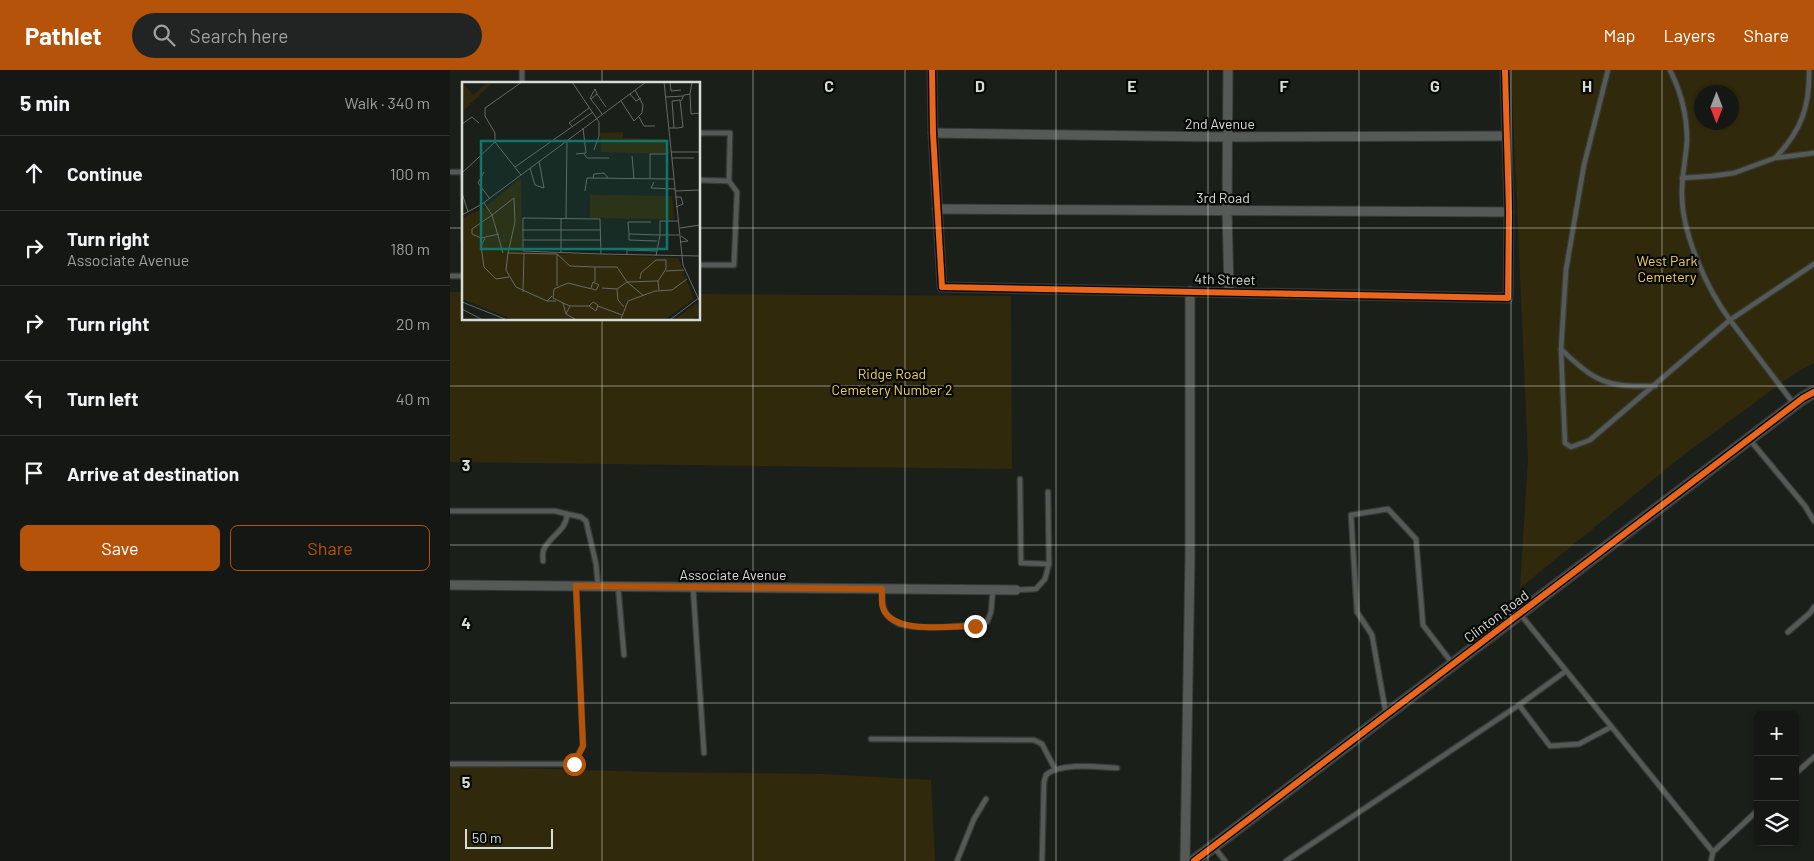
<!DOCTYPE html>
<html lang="en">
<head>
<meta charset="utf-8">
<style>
	body { margin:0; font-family:Barlow,sans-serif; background:#212422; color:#f1f3f6 }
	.controls { position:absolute; right:15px; bottom:15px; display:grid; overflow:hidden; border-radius:8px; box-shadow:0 1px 4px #0004 }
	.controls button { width:45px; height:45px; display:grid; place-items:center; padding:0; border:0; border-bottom:1px solid #333634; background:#141714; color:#f1f3f6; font:25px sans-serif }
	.compass { position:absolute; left:1244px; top:15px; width:45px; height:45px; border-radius:50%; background:#141714; box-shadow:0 1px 4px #0004; rotate:180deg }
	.scale { position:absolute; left:15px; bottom:12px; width:88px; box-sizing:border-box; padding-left:5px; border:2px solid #d7dcd6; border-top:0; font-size:14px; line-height:18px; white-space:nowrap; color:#d7dcd6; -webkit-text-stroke:4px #070906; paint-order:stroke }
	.stop { position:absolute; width:15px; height:15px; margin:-11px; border:4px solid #b45309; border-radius:50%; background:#fff }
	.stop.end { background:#b45309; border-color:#fff; box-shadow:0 1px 5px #0008 }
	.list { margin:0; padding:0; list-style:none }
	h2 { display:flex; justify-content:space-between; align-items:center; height:65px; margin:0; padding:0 20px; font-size:21px }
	h2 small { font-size:16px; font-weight:400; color:#9d9fa0 }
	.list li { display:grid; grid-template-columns:32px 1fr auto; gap:15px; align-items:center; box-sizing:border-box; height:75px; padding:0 20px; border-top:1px solid #333634 }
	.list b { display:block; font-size:19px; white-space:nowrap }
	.list p { margin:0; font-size:16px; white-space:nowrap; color:#9d9fa0 }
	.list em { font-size:16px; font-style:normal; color:#9d9fa0 }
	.actions { display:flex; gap:10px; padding:15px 20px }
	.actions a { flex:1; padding:11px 0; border:1px solid #b45309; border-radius:8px; text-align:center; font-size:18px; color:#b45309 }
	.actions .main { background:#b45309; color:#fff }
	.icon { flex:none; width:28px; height:28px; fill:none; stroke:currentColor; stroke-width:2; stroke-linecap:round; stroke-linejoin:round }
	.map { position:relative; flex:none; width:1364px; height:791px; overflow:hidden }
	header { display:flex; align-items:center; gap:30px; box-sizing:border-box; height:70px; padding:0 25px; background:#b45309; color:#fff }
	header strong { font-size:24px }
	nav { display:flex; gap:28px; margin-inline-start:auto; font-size:18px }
	.search { width:350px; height:45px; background:#212422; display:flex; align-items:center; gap:12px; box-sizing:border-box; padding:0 18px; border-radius:28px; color:#9d9fa0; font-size:19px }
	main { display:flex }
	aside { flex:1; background:#141714 }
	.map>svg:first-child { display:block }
	.green { fill:#31290b; fill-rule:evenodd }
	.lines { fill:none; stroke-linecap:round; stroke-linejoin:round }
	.service-casing { stroke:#373a37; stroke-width:7 }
	.minor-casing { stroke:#373a37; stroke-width:11 }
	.tertiary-casing { stroke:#373a37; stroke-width:14 }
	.service { stroke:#565a56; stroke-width:4.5 }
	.minor { stroke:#565a56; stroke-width:9 }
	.tertiary { stroke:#565a56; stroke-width:11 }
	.cycleway-casing { stroke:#070906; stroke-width:9 }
	.cycleway { stroke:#eb651d; stroke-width:6 }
	.route { stroke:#b45309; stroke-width:6 }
	.grid { fill:none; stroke:#d7dcd6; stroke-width:1; stroke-opacity:0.55 }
	.labels { text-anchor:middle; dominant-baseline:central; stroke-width:4.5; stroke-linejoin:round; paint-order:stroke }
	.street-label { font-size:14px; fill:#d7dcd6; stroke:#070906 }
	.park-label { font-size:14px; fill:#efcf5e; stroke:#070906 }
	.inset-road { fill:none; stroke:#666b65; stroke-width:1 }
	.view { fill:#0f766e; fill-opacity:0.15; stroke:#0f766e; stroke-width:2.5 }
	.inset-edge { fill:none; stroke:#d7dcd6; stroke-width:2.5 }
	.grid-label { font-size:16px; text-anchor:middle; font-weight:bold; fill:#d7dcd6; stroke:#070906; stroke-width:4.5; stroke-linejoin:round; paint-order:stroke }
</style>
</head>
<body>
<header>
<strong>Pathlet</strong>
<div class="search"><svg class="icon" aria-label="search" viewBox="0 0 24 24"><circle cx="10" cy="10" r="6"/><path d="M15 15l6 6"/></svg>Search here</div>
<nav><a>Map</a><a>Layers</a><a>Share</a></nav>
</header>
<main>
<aside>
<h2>5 min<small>Walk · 340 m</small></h2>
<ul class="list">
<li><svg class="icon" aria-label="ahead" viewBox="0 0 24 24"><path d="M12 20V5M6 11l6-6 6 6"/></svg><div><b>Continue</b></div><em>100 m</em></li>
<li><svg class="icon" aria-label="right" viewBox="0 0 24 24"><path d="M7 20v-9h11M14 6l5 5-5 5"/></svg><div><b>Turn right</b><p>Associate Avenue</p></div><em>180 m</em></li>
<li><svg class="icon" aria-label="right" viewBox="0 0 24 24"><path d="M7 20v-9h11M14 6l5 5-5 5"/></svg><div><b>Turn right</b></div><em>20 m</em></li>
<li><svg class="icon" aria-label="left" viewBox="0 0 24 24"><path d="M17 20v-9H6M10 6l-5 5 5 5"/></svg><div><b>Turn left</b></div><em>40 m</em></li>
<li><svg class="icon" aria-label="arrive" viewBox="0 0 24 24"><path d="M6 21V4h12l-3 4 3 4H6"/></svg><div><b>Arrive at destination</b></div></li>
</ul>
<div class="actions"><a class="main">Save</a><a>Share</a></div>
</aside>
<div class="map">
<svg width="1364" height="791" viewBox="0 0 1364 791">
	<rect width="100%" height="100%" fill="#1b1f1a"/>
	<g class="green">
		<path d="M1061 0H1364V293L1345 303 1231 387 1070 518 1078 388ZM1252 22H1282V52H1252Z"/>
		<polygon points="0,222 14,222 14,249 249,249 249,224 561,226 562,399 0,392"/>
		<polygon points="0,696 204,702 373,704 481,710 485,791 0,791"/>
	</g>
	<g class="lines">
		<defs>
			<g id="service">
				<path d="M1158 0 1134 95 1116 200 1111 279 1115 373 1121 377 1140 370 1280 250C1257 219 1233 166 1232 127 1231 108 1236 89 1237 70 1237 45 1231 22 1220 0"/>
				<polyline points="72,14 72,0"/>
				<polyline points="249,63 280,63 279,111 249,110"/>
				<path d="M1326 87C1351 61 1360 36 1359 0"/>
				<polyline points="0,102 14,102"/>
				<polyline points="13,102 14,171"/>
				<polyline points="1232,108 1262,106 1284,103 1325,88 1364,83"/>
				<polyline points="249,195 284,195 287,122 279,111"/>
				<polyline points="0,206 14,206"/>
				<path d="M1111 279C1146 313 1157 317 1205 316"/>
				<polyline points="1344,334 1280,250 1364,194"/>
				<polyline points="1300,370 1355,436 1364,451"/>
				<polyline points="570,409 571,493 599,494"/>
				<path d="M0 441H105L117 444C117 460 100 466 94 479 92 482 93 487 93 491"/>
				<polyline points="117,444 131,447 136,451 146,494 148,516"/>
				<polyline points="168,516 174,585"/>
				<polyline points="243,517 254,683"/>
				<path d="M432 519C433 527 431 538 437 545 440 548 445 552 449 554 468 560 518 557 537 552L541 542 543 519"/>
				<polyline points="566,520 586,519 595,509 599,494 598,422"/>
				<polyline points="1071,545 1263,782 1308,740"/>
				<polyline points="1338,562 1360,543 1364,537"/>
				<polyline points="1069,635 1100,676 1129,674 1161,657"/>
				<polyline points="936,644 922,565 907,542 901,445 938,439 966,469 973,555 1002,593"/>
				<polyline points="421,669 584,670 592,674 605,699"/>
				<polyline points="0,694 123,694 133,676 126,516"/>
				<polyline points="1345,704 1364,687"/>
				<polyline points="764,777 775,791"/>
				<polyline points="507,791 524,749 536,729"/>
				<path d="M592 791 594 712 596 705C610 692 649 697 667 698"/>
				<polyline points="836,791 1069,635 1116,601"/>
				<polyline points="1261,791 1263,782"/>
			</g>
			<g id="minor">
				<polyline points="482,0 483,63 492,217 1058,228 1059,142 1055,0"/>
				<polyline points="778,0 777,140 779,221"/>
				<polyline points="483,63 777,67 1056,66"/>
				<polyline points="487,139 1059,142"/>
				<polyline points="0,515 566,520"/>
				<polyline points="735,791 740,485 740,221"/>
			</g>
			<polyline id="tertiary" points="744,791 1353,328 1364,322"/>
		</defs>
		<use href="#service" class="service-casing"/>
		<use href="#minor" class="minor-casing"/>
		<use href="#tertiary" class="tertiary-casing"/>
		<use href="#service" class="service"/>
		<use href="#minor" class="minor"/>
		<use href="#tertiary" class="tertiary"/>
		<defs>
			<g id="cycleway">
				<polyline points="482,0 483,63 492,217 1058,228 1059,142 1055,0"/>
				<polyline points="744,791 1353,328 1364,322"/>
			</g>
		</defs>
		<use href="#cycleway" class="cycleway-casing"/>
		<use href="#cycleway" class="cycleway"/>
	</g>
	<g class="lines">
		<path class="route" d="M124 694 133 676 126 516 432 519C432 525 431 533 433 538 442 565 502 556 525 556"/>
	</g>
	<path class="grid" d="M152 0V14M303 0V791M455 0V791M606 0V791M758 0V791M909 0V791M1061 0V791M1212 0V791M0 158H14M249 158H1364M152 249V791M0 316H1364M0 475H1364M0 633H1364"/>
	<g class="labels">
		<g class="street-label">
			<text x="770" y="53">2nd Avenue</text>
			<text x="773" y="127">3rd Road</text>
			<text transform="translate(775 209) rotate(1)">4th Street</text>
			<text x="283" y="504">Associate Avenue</text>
			<text transform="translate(1046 546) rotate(-37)">Clinton Road</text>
		</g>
		<g class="park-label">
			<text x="1217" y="190">West Park<tspan x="1217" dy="16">Cemetery</tspan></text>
			<text x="442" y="303">Ridge Road<tspan x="442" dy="16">Cemetery Number 2</tspan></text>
		</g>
	</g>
	<g transform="translate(12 12)">
		<rect width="238" height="238" fill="#1b1f1a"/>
		<path d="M0 0 11 13 26 0H31L2 28ZM161 50V56L205 57 207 72 139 70 138 51ZM59 96 60 170 216 176 232 217 203 237H50L0 217V136L22 126ZM128 113 210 114 212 137 128 136ZM235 221 237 233 232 237H213Z" fill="#31290b"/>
		<path class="inset-road" d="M110 0 137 40V54L132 68M202 0 221 183 238 220M208 0 209 9 219 8M135 12 144 25M168 12 174 19 179 16M228 12 229 32 238 31M204 15 221 14M129 17 135 12 133 7 128 16 129 17 130 19 135 25 140 32M159 19 172 39 180 31 181 23 173 8M219 19 222 13 228 12 230 0M177 35 182 44H193M0 42 10 35 17 41M111 45 107 41 127 26M207 46H216L221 45 218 18 210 19 212 46M33 60V51L23 34V26L60 0M209 70H238M114 72 124 71 121 46M122 72 125 76H147M170 74 172 97M210 76H232M53 85 131 30M68 86 73 103 82 106 77 79M22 90 16 101 28 117M0 91 33 60 59 93M131 96 132 92 142 91 146 96M188 97V72H206M192 100 189 106 213 107M123 109 125 96 212 97M213 109 238 108M0 111 6 130M213 115H219L221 122 214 125M22 121 30 133 10 147V152L19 156 37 152M0 133 20 122 184 0M99 137V170M104 137 105 58M216 139H198V153H217M218 146 238 143M60 148H138M167 152 166 140H189M23 156 19 164 22 185 34 197 47 195M61 158H139M218 160 226 159 219 154M195 169 198 153 167 152V158L195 159M41 171 30 133 52 116 53 140 46 171 95 172M46 171 44 188 54 205 85 219M139 172 138 137 61 136V169L139 172 238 174M165 173V168L195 169 194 174M204 189 222 188M178 197 179 191 194 178H204V187L196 199 197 208M133 200V185H155L165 200 155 207M95 204V172L108 184 133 185M140 206 155 207 156 218 162 225M61 210 62 172M90 214 85 219H94M182 214 165 200 196 199M0 220 43 237M101 221 108 224 104 232M108 224H127L131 220 136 223 134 229 127 224M136 224 160 233M0 227 19 237M113 237 104 232 101 221 91 216 92 207 106 201 134 208 137 203 131 200 129 206M159 237 166 219 193 209 210 208 225 197M209 237 238 215"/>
		<path class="view" d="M19 59H205V167H19Z"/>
		<rect width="238" height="238" class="inset-edge"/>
	</g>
	<g class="grid-label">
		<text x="379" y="22">C</text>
		<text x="530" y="22">D</text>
		<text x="682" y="22">E</text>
		<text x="834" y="22">F</text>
		<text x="985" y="22">G</text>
		<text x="1137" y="22">H</text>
		<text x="16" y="401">3</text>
		<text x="16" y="559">4</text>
		<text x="16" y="718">5</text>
	</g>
</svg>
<div class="controls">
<button>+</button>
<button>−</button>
<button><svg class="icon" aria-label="layers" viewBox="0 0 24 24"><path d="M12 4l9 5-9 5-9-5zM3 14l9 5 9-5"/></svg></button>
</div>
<svg class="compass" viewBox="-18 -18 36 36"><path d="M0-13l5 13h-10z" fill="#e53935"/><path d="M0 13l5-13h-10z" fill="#9d9fa0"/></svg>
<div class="scale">50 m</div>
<div class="stop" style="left:124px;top:694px"></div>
<div class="stop end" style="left:525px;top:556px"></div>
</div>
</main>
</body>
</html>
